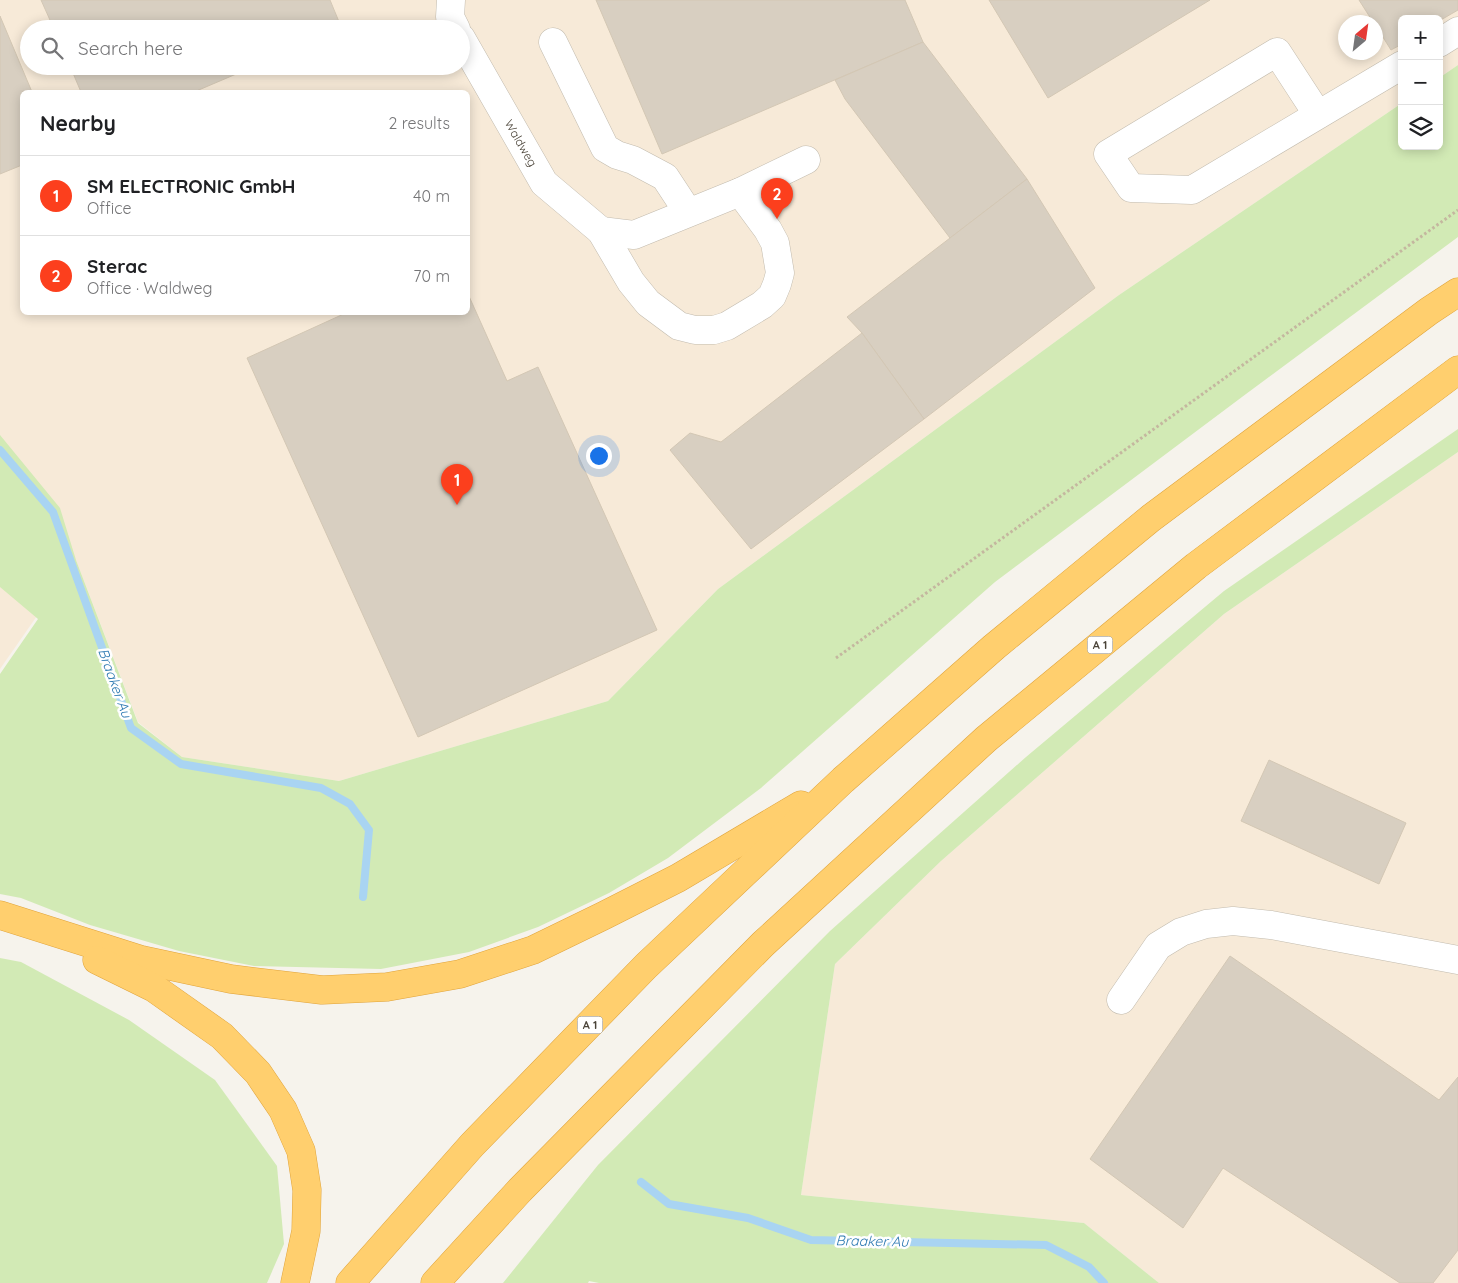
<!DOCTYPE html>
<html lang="en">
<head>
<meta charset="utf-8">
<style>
	body { margin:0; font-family:Quicksand,sans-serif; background:#f6f6f6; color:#202124 }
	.controls { position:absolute; right:15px; top:15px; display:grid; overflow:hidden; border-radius:8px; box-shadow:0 2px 12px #0003 }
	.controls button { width:45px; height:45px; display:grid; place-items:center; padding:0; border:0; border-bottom:1px solid #e0e0e0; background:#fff; color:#202124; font:25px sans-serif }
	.compass { position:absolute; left:1338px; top:15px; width:45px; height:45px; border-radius:50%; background:#fff; box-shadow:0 2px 12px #0003; rotate:29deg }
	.you { position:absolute; left:598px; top:455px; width:18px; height:18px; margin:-12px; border:4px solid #fff; border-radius:50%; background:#1a73e8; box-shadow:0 0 0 8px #1a73e833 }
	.badge { display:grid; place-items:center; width:32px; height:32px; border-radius:50%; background:#fc3f1d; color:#fff; font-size:16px; font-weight:700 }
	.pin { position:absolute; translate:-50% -41px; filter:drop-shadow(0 1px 2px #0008) }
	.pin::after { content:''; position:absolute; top:26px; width:18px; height:15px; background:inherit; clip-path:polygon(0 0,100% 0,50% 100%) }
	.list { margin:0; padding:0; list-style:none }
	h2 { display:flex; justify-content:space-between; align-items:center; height:65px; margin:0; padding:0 20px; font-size:21px }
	h2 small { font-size:16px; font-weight:400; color:#757577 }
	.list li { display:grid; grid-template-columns:32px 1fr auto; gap:15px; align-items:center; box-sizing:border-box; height:80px; padding:0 20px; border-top:1px solid #e0e0e0 }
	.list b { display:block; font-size:19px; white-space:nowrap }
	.list p { margin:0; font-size:16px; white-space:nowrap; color:#757577 }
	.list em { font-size:16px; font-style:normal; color:#757577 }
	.icon { flex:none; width:28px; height:28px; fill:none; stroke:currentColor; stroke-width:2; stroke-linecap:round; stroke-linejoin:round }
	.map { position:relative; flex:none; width:1458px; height:1283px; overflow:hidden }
	.search { position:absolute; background:#fff; box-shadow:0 2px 12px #0003; left:20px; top:20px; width:450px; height:55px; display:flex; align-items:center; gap:12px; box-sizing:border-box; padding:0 18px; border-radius:28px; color:#757577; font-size:19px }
	.panel { position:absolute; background:#fff; box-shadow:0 2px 12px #0003; left:20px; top:90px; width:450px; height:225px; border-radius:8px }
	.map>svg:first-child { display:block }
	.commercial { fill:#f7ead8; fill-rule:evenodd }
	.green { fill:#d2eab5 }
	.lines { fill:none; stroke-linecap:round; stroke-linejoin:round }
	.stream { stroke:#a9d4f2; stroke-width:8 }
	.building { fill:#d8cfc1; stroke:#d3c7b4 }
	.minor-casing { stroke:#c2bbae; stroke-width:29 }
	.highway-casing { stroke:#e0a43c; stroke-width:29 }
	.path { stroke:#c4b79f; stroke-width:3; stroke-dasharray:2.5 2.5; stroke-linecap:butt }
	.minor { stroke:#fff; stroke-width:28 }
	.highway { stroke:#ffcf6e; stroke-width:28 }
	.labels { text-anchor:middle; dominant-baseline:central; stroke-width:5; stroke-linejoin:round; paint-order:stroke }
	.shield { fill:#fff; stroke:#817c74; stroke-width:1 }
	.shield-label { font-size:11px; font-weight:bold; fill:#4b4439 }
	.street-label { font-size:12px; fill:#4b4439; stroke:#fff }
	.water-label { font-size:14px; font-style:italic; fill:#2e7ab2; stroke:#fff }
</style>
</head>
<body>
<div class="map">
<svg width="1458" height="1283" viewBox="0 0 1458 1283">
	<rect width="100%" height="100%" fill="#f6f3ec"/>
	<g class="commercial">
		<path d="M0 0H1458V65L1439 78V19H1402V103L1119 295 718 589 608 701 339 781 182 757 138 722 76 560 0 669ZM1346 22H1376V52H1346ZM29 29H461V66H29ZM22 92H468V312H22Z"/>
		<polygon points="1458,452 1458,1283 1159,1283 1084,1223 801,1195 835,964 941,861 1224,614"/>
	</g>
	<g class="green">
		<polygon points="1458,65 1458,237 1246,394 995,582 761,788 668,858 609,893 538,927 469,952 381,969 254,966 179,951 90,925 21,898 0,894 0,674 38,619 0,587 0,435 60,508 76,560 138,723 182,757 339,781 608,701 718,589 1119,295 1402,103 1402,146 1439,146 1439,78"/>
		<polygon points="1458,429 1458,452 1224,614 941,861 835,964 801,1195 1084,1223 1159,1283 599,1283 589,1281 588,1283 503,1283 598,1165 830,931 1026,757 1224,591"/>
		<polygon points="0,958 21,962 129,1020 215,1080 277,1166 284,1244 267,1283 0,1283"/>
	</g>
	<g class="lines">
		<g class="stream">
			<polyline points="0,450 53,512 131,728 181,764 321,788 350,804 369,830 363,897"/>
			<polyline points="641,1182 669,1204 748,1218 811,1240 1046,1245 1089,1267 1104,1283"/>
		</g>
	</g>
	<g class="building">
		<polygon points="41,0 330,0 342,29 54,29"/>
		<polygon points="596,0 905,0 923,42 662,154"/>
		<polygon points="989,0 1210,0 1048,98"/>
		<polygon points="1359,0 1458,0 1458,10 1439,21 1439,19 1402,19 1402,44 1391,50 1376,26 1376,22 1373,22"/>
		<polygon points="0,16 32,92 22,92 22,165 0,174"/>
		<polygon points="923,42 1027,179 950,238 845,99 835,80"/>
		<polygon points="70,66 255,66 194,92 81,92"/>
		<polygon points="1027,179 1095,288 924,419 862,333 847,317"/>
		<polygon points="468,294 507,381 538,367 657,630 418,737 247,358 348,312 468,312"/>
		<polygon points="862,333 924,419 751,549 670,450 690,433 721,442"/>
		<polygon points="1269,760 1406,823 1379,884 1241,821"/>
		<polygon points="1230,956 1439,1100 1458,1077 1458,1250 1433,1283 1400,1283 1223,1168 1183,1228 1090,1159"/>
	</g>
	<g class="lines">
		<defs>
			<g id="minor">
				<polyline points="451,0 450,17 456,29"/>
				<polyline points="461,38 544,183 601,231 631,282 648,303 679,326 695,330 714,330 727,326 762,305 772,296 777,284 780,273 775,243 768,230 740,192"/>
				<polyline points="553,42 605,148 617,155 633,160 665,177 688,212"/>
				<polyline points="1439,43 1458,31"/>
				<polyline points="1318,115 1277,52 1108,154 1131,188 1192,190 1402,65"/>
				<polyline points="601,231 634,235 740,192 806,160"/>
				<polyline points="1121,1000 1158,946 1181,932 1206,924 1233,921 1271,925 1458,960"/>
			</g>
			<g id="highway">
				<polyline points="0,915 142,960 231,979 322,990 387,987 460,974 533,950 603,916 678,878 801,805"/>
				<polyline points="97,960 154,988 222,1036 258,1073 283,1110 301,1151 307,1190 306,1231 295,1283"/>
				<polyline points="350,1283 472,1145 646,966 843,780 994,647 1151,518 1429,311 1458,292"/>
				<polyline points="435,1283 520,1190 763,944 986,739 1196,566 1458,370"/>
			</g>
		</defs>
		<use href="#minor" class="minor-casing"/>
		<use href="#highway" class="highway-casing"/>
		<polyline class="path" points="836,658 1458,210"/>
		<use href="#minor" class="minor"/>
		<use href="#highway" class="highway"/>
	</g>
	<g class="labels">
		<g class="shield">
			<rect x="1087.5" y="636.5" width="25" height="17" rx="4"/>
			<rect x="577.5" y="1016.5" width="25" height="17" rx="4"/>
		</g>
		<g class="shield-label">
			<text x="1100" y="645">A 1</text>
			<text x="590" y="1025">A 1</text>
		</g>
		<g class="street-label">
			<text transform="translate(521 143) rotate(60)">Waldweg</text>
		</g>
		<g class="water-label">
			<text transform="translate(115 683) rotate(70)">Braaker Au</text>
			<text transform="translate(872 1241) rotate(1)">Braaker Au</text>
		</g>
	</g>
</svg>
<div class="controls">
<button>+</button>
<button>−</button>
<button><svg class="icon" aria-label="layers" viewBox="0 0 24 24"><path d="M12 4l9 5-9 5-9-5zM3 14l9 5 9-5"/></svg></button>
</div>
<svg class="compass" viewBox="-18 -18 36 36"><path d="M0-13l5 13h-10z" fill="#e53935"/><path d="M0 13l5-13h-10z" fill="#757577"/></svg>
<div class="you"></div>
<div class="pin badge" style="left:457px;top:505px">1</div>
<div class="pin badge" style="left:777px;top:219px">2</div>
<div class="search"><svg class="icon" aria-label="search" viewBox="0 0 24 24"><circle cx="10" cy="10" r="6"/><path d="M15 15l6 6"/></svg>Search here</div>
<section class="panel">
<h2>Nearby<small>2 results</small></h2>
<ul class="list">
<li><span class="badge">1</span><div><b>SM ELECTRONIC GmbH</b><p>Office</p></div><em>40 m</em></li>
<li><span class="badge">2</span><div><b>Sterac</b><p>Office · Waldweg</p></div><em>70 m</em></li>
</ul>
</section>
</div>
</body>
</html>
